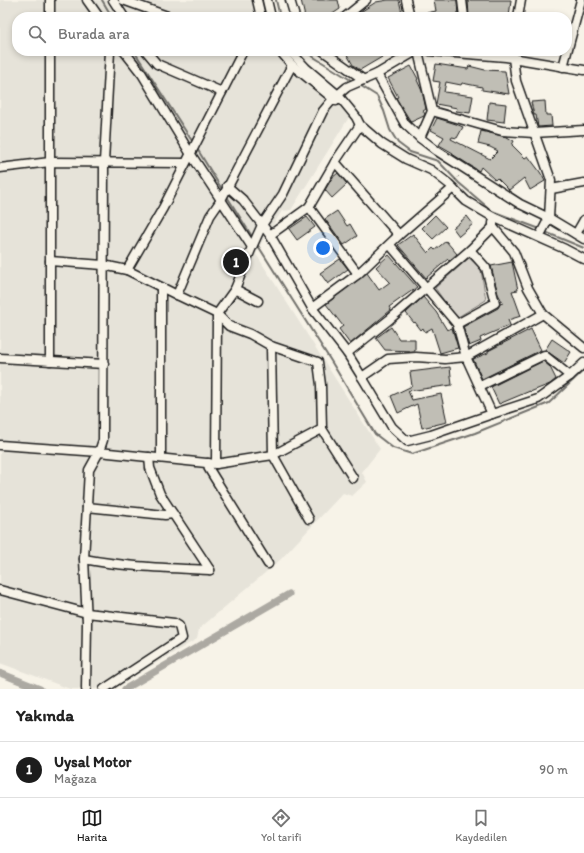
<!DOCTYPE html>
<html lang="tr">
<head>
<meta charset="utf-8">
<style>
	body { margin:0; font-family:Itim,sans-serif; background:#f2f2f2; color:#222 }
	.you { position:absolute; left:323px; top:248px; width:14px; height:14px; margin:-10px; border:3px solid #fff; border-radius:50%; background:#1a73e8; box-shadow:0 0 0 6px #1a73e833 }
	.badge { display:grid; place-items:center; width:26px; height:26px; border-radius:50%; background:#1c1c1c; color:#fff; font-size:13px; font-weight:700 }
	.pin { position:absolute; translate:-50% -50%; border:2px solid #fff; box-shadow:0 1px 4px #0006 }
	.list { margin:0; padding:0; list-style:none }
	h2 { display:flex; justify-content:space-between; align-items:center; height:52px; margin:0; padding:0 16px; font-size:17px }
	h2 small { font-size:13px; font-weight:400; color:#767676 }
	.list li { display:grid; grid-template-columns:26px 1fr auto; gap:12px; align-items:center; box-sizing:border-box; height:56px; padding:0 16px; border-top:1px solid #e0e0e0 }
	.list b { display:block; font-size:15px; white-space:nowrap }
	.list p { margin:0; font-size:13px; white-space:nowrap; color:#767676 }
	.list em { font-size:13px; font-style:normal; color:#767676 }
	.icon { flex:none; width:22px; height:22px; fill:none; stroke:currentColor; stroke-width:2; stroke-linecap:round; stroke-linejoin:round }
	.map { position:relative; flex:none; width:584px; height:689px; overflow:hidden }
	.search { position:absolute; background:#fff; box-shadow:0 2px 6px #0003; left:12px; right:12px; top:12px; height:44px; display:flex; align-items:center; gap:10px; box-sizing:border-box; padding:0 14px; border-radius:16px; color:#767676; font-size:15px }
	.sheet { height:108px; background:#fff }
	nav { display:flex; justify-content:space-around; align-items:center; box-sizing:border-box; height:56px; border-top:1px solid #e0e0e0; background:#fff; font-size:11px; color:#767676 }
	nav a { display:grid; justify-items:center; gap:2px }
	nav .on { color:#1c1c1c }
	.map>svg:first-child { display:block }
	.built { fill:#e6e3d9 }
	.green { fill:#d7d3cb; stroke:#7a7874 }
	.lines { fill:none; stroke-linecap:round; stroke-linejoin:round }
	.stream { stroke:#72716c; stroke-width:2 }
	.canal { stroke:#aca9a2; stroke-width:7 }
	.building { fill:#c0beb5; stroke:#1c1c1c }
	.minor-casing { stroke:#1c1c1c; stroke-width:11 }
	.path { stroke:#1c1c1c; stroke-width:1; stroke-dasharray:1 3; stroke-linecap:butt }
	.minor { stroke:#f7f3e8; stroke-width:8 }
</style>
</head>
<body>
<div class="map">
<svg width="584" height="689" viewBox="0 0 584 689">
	<rect width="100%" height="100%" fill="#f7f3e8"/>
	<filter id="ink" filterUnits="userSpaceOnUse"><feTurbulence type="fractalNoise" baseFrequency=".025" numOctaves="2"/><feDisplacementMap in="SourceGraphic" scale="8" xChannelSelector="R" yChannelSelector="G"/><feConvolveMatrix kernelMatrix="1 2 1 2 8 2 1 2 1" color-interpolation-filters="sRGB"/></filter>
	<g filter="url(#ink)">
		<polygon class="built" points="0,0 259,0 263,17 17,17 17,51 286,51 310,78 356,106 291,210 282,211 264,238 256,254 380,449 362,472 367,482 352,496 343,493 280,560 199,629 197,639 112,689 70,689 0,663"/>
		<polygon class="green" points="469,258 477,265 481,270 486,300 458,317 455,316 435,288"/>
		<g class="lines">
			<g class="stream">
				<polyline points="102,0 112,17"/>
				<polyline points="276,0 280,17"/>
				<polyline points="134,51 194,144"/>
				<polyline points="304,51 354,82"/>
				<polyline points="358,84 377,96 384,111 390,130 398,143 410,152 438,161 459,183 492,211 540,229"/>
				<polyline points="196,147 223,191"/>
				<polyline points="226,195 253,238"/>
				<polyline points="545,232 584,248"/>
				<polyline points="257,244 331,361 375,434 393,448 412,454 475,433 549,403 584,370"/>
			</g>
			<g class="canal">
				<polyline points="0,673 40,689"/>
				<polyline points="125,689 289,594"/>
			</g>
		</g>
		<g class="building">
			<polygon points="301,0 338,0 340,9 328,17 305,17"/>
			<polygon points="388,0 399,0 402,13 395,17 362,17 359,13 376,2"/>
			<polygon points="434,0 457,0 458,17 417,17 416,15 436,11"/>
			<polygon points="468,0 511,0 509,17 469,17"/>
			<polygon points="345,51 378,51 382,57 360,70 353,65"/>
			<polygon points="436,64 468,69 469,66 485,70 505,71 509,94 482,90 482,87 462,83 461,85 446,82 444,92 473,96 470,113 456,111 457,108 436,104 440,82 433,81"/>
			<polygon points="411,66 418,79 417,80 422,91 426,109 423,111 425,114 424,116 411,122 396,98 398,97 388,78"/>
			<polygon points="545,101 546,115 551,115 552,126 538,127 536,115 534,115 531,102"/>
			<polygon points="489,102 506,104 504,122 487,120"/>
			<polygon points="437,118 456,124 463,127 457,138 452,137 451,139 490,159 498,151 490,147 478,144 481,131 507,137 514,141 512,145 525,158 528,156 540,172 545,181 530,190 524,178 509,190 497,178 495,180 481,167 479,171 452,154 453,153 439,145 444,137 431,130"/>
			<polygon points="338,173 347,184 332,198 325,190 332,178"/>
			<polygon points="337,211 347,226 350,224 357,236 344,245 325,219"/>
			<polygon points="435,215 446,227 433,239 422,228"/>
			<polygon points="467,216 473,224 459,236 453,228"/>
			<polygon points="307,217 315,227 297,240 289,229"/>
			<polygon points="413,234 428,253 433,248 435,250 446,241 457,254 449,261 448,259 426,278 398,245"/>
			<polygon points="389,255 417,287 389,307 391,310 350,344 339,329 343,326 326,304 367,273 379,290 390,282 376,267"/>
			<polygon points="340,259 348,269 328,284 320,273"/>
			<polygon points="512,262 518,290 512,291 521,316 508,320 510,325 480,338 481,341 469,346 463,327 498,308 500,304 503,303 498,294 491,266"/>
			<polygon points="423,297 436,312 447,330 452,328 458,348 440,353 432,328 425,332 423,328 421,330 415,322 414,323 406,313"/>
			<polygon points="391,327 399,339 415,339 415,351 385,350 376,338"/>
			<polygon points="531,329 541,350 482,379 473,359 488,353 488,351"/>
			<polygon points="552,339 571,352 564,363 545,350"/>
			<polygon points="543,361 550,367 556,379 550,384 530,392 530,391 499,404 491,387"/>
			<polygon points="450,367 452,385 408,391 412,400 441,394 447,422 422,428 417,404 398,413 391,396 412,386 410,372"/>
		</g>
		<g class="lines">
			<defs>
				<g id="minor">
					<polyline points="50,0 50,17"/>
					<polyline points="87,0 99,17"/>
					<polyline points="113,0 124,17"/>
					<polyline points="123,0 170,17"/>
					<polyline points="257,0 261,17"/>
					<polyline points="267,0 271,17"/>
					<polyline points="290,0 295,17"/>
					<polyline points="406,0 410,17"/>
					<polyline points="462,0 464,17"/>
					<polyline points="345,17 366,0"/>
					<polyline points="518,17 521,0"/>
					<polyline points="124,51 142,74 190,153 252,247 235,289 217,314 216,464"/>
					<polyline points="146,51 157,64 222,92"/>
					<polyline points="280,51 292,65 336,101"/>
					<polyline points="290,51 306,68 338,95 356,117 360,125 382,144 406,159 431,170 449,184 466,201 493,217 565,249 584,259"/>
					<polyline points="323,51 364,80"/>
					<polyline points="418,51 432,111 420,138 437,151 520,204 549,218 584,239"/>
					<polyline points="430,51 506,57 584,70"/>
					<polyline points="514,51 513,58 516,81 551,180 549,218 539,237"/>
					<polyline points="563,67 581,0"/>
					<polyline points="377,74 405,124 420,138"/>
					<polyline points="432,111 502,131 534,133 584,130"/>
					<polyline points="335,162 399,235"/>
					<polyline points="0,168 50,162 50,51"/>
					<polyline points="227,186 243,200 270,235 312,308 347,353 362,377 388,359 416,357 445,359 466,357 492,414 538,399 570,376 584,363"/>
					<polyline points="551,189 584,183"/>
					<polyline points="309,207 358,274"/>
					<polyline points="493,223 493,227 514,252 528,288 543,314 584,348"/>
					<polyline points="576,234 584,220"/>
					<polyline points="270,235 309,207 335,162 360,125"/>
					<polyline points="390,245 457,324 466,357 543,314"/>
					<polyline points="252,247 262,225 283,194 323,111 333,99 347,87 377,74 416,51"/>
					<polyline points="50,261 103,265 127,270"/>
					<polyline points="235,289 258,301"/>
					<polyline points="177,295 127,270 163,208 243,51"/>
					<polyline points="312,308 358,274 399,235 453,188"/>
					<polyline points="457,324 495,303 486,268 470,250"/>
					<polyline points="271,346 273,455 309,519"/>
					<polyline points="347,353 390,319 470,250 493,227"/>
					<polyline points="0,358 104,364"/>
					<polyline points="50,361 50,162 185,163"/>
					<polyline points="362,377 392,427 407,441 431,435 492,414"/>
					<polyline points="480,386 544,355 570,376"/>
					<polyline points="322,429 353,478"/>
					<polyline points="0,445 99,452 216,464 273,455 322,429 321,385 318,362 271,346 250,334 229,326 217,314 177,295 210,216 221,200 292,65"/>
					<polyline points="149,457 150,468 160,494 210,570"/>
					<polyline points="161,458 161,287"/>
					<polyline points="208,463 209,469 268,564"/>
					<polyline points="87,507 165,515 173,514"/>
					<path d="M84 559C125 567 168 568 210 570"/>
					<polyline points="0,590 87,613 174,623 179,626 182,638 104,689"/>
					<polyline points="86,689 87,622 84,559 89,470 99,452 103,440 104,162 110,51"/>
				</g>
			</defs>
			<use href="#minor" class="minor-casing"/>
			<polyline class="path" points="455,180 460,175"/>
			<use href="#minor" class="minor"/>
		</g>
	</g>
</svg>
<div class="you"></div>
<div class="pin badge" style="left:236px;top:262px">1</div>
<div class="search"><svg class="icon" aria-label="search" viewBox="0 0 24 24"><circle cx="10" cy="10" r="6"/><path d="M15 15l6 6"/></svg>Burada ara</div>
</div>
<section class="sheet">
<h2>Yakında<small></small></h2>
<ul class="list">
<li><span class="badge">1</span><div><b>Uysal Motor</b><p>Mağaza</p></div><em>90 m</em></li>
</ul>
</section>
<nav>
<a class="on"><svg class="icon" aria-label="map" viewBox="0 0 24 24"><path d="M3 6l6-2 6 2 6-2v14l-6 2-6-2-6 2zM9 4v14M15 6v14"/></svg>Harita</a>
<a><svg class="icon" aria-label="directions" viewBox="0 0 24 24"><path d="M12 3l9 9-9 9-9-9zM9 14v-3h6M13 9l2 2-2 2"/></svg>Yol tarifi</a>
<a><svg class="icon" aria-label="saved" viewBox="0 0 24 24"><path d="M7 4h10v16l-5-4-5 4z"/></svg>Kaydedilen</a>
</nav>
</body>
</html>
